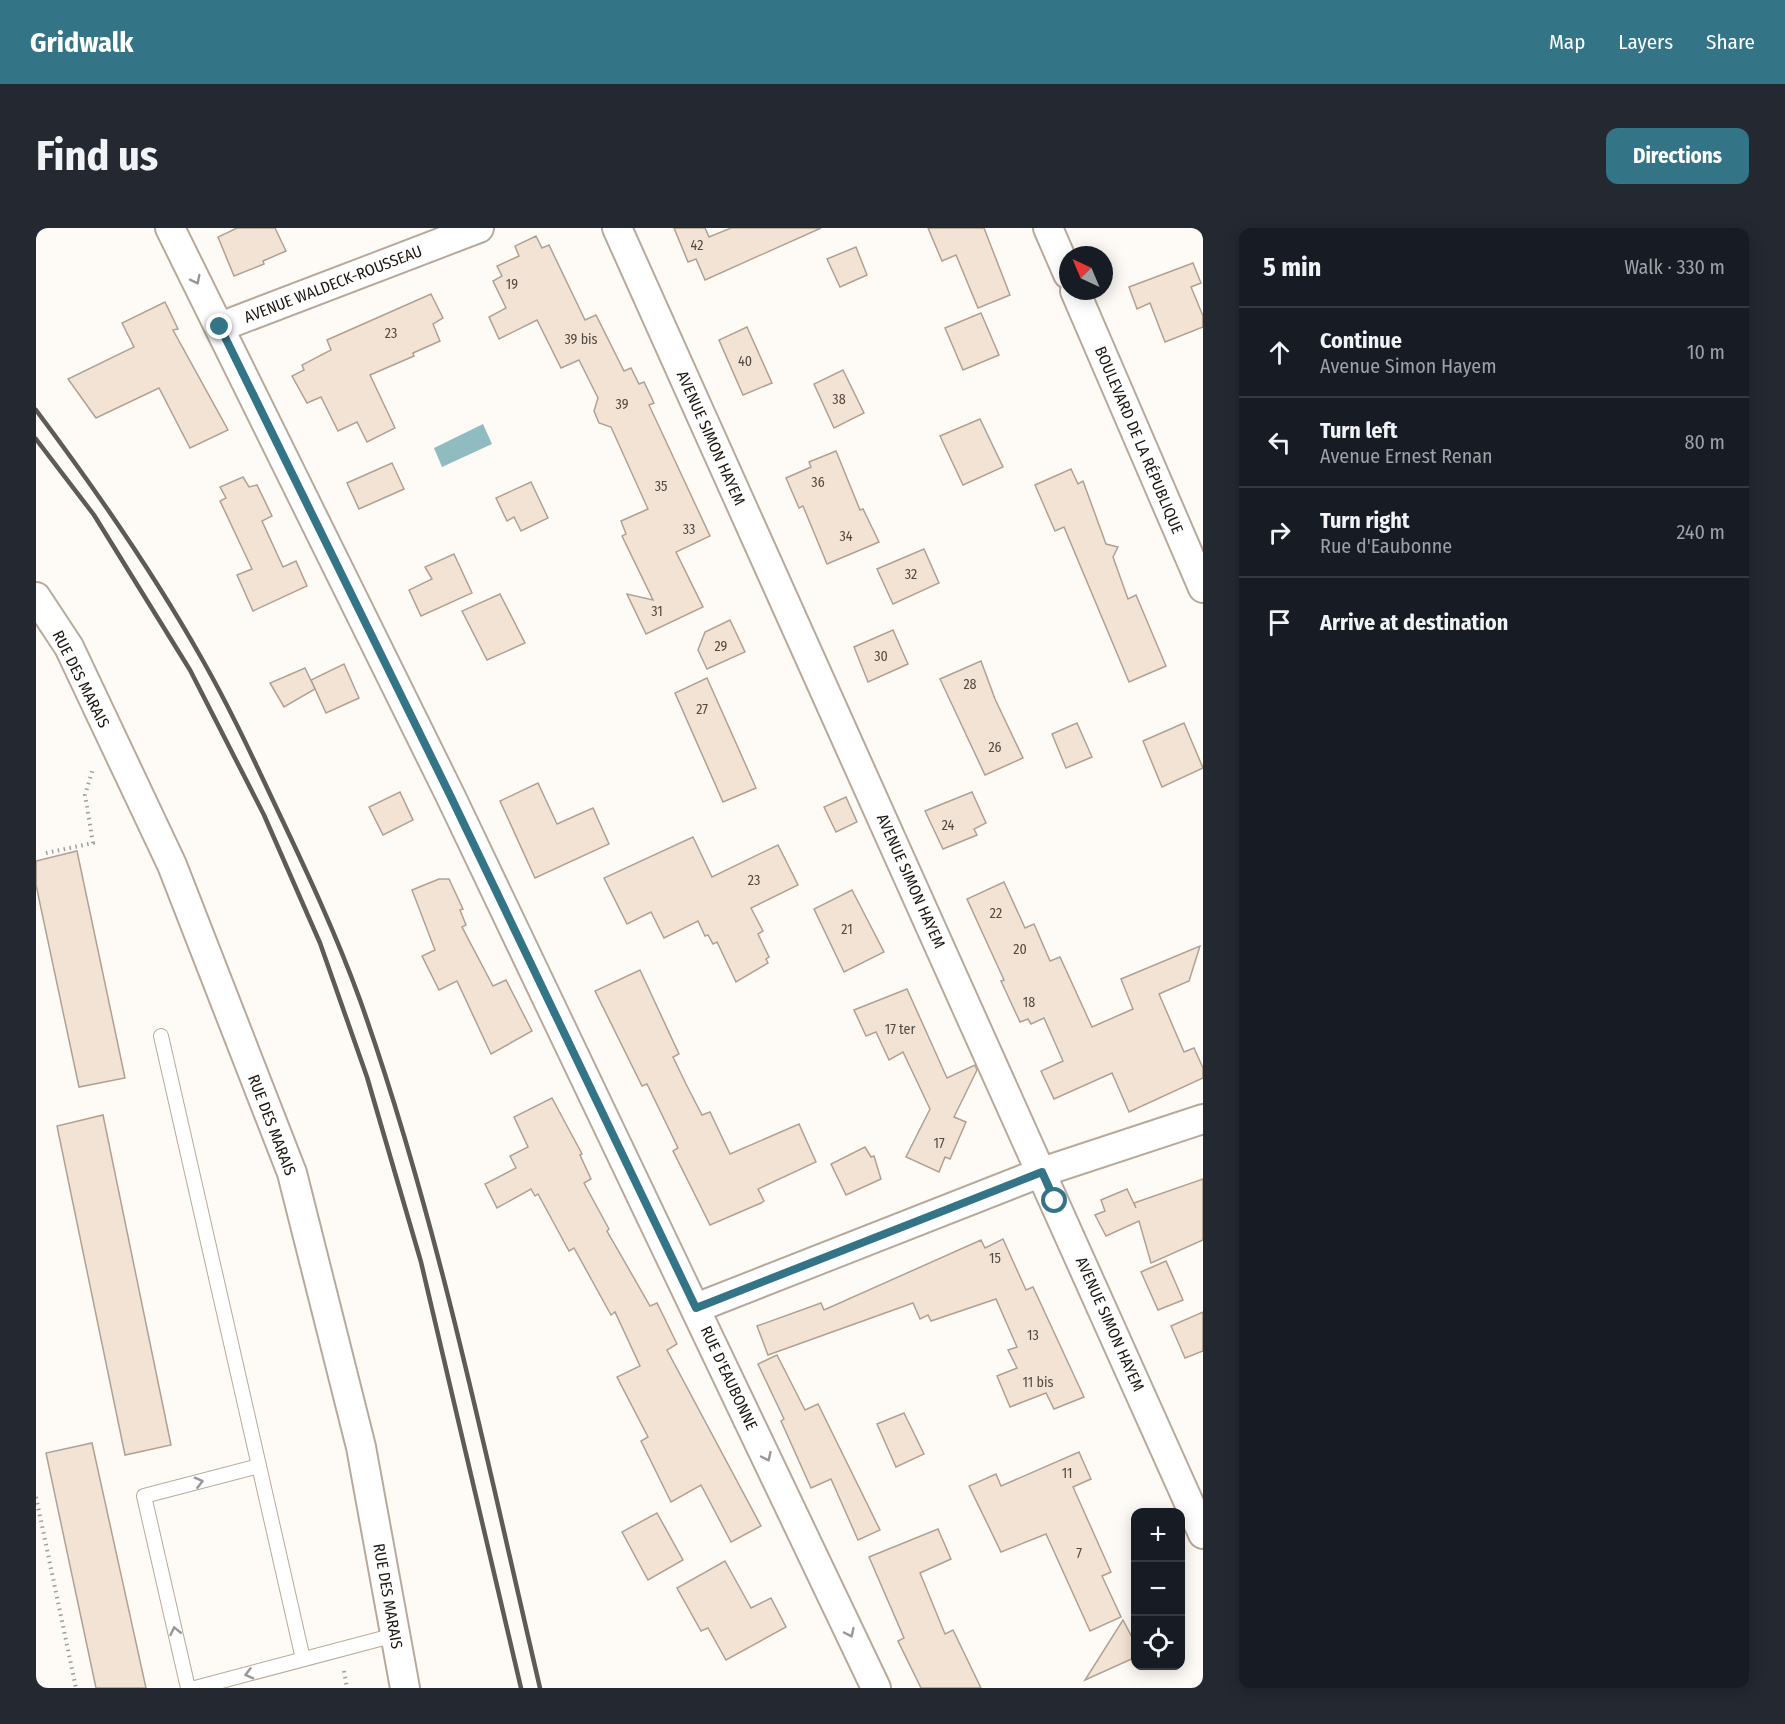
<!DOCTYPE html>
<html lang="en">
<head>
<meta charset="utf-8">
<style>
	body { margin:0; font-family:"Fira Sans Condensed",sans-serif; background:#242831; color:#f1f3f6 }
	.controls { position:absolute; right:18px; bottom:18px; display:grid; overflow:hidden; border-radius:12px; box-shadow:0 3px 15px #0003 }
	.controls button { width:54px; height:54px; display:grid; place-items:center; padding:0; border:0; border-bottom:2px solid #363941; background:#171b24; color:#f1f3f6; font:30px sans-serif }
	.compass { position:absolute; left:1023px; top:18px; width:54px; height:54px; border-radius:50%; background:#171b24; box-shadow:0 3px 15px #0003; rotate:316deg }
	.stop { position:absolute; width:18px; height:18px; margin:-14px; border:4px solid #337487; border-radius:50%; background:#fff }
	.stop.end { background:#337487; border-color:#fff; box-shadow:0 2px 6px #0008 }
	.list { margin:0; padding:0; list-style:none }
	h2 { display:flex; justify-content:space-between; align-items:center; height:78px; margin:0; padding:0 24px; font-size:26px }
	h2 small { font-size:20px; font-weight:400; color:#9ea1a6 }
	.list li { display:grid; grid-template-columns:39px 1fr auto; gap:18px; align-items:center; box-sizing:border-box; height:90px; padding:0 24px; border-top:2px solid #363941 }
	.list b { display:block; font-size:22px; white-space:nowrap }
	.list p { margin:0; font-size:20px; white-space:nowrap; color:#9ea1a6 }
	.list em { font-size:20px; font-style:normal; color:#9ea1a6 }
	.icon { flex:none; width:33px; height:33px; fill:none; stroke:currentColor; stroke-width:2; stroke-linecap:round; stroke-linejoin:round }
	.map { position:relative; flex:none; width:1167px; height:1460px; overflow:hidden; border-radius:12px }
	header { display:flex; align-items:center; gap:36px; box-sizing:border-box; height:84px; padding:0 30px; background:#337487; color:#fff }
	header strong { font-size:28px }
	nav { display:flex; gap:33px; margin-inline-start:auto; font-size:21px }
	.intro { display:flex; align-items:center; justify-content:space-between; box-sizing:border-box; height:144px; padding:0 36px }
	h1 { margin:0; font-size:42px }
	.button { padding:15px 27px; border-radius:12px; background:#337487; color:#fff; font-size:21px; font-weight:700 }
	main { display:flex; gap:36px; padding:0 36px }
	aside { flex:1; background:#171b24; border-radius:12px; box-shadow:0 3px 15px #0003 }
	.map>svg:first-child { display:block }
	.water { fill:#90bcc1 }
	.building { fill:#f3e3d4; stroke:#b0a193; stroke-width:1.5 }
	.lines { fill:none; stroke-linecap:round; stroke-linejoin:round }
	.service-casing { stroke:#b8a99a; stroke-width:16 }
	.minor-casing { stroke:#b8a99a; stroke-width:32 }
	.path { stroke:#a09d98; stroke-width:4; stroke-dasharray:1.5 4.5; stroke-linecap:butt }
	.service { stroke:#fff; stroke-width:14 }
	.minor { stroke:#fff; stroke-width:28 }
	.rail { stroke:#5e5a55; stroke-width:4.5 }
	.oneway { stroke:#999794 }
	.route { stroke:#337487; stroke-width:8 }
	.labels { text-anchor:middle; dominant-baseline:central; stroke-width:4.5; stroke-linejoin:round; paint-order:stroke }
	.number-label { font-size:14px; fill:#524a42 }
	.street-label { font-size:16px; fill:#1c1711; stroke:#fff }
</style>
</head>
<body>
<header>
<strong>Gridwalk</strong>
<nav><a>Map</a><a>Layers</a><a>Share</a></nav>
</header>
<div class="intro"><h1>Find us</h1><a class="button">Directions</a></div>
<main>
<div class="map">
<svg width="1167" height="1460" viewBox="0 0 1167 1460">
	<rect width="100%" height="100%" fill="#fefbf7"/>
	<polygon class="water" points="447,196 456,216 406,239 398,220"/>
	<g class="building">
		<polygon points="201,0 239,0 250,23 227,33 228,36 198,48 182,9"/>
		<polygon points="638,0 669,0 673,9 695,0 785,0 669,52 660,31 652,34"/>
		<polygon points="892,0 948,0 974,67 942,80 920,27 906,33"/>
		<polygon points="500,8 506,20 513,17 549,92 560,87 588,143 595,140 603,156 608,154 618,175 613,177 674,308 640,324 667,379 610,406 591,366 617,372 586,308 590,306 585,293 612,281 575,199 563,195 558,183 562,170 543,132 525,140 501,92 463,111 453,89 470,80 457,53 466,48 461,38 483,28 479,18"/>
		<polygon points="820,19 831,47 804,59 791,31"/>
		<polygon points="1157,35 1165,55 1155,59 1167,88 1167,99 1129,114 1114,75 1101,81 1093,59"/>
		<polygon points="395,66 407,90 397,96 404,113 377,125 378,128 334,147 359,200 331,214 321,194 302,203 285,169 271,175 256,148 268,142 266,137 295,122 291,112"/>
		<polygon points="129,74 142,101 137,102 192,202 154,220 123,160 60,190 32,151 98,119 86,95"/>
		<polygon points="945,85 963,127 927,142 909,100"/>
		<polygon points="711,99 736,155 707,167 683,112"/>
		<polygon points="807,142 828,185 798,200 778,156"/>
		<polygon points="944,191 967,239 927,257 904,208"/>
		<polygon points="800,223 824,282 827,281 843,314 791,336 767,278 763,280 750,250 775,239 773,234"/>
		<polygon points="356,235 368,261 323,281 311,255"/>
		<polygon points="1035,241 1042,256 1047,253 1070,316 1082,319 1077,329 1092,371 1100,367 1130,438 1093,454 1028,299 1019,303 999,257"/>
		<polygon points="207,249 213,259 221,257 236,288 226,293 247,339 260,333 271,358 217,383 201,347 216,341 184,273 190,270 184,259"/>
		<polygon points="495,254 512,290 485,303 478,289 471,293 460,270"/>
		<polygon points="888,321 903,355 857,376 841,341"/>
		<polygon points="418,326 436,365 385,388 373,362 396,351 389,339"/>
		<polygon points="464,366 489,415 451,432 426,383"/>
		<polygon points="694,392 709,424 671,441 662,422 669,404"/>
		<polygon points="857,402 872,436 832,454 818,419"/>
		<polygon points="945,433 959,471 987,530 949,547 904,451"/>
		<polygon points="308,436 323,470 290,485 275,452"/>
		<polygon points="269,440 279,461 248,479 234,455"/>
		<polygon points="671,450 720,560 687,574 639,465"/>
		<polygon points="1041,495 1056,529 1030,540 1016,506"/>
		<polygon points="1148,495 1167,540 1126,559 1107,513"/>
		<polygon points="502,555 521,596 557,580 573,616 499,650 464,573"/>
		<polygon points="364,564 377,592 347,607 333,579"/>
		<polygon points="936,564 950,595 938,601 941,607 907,621 889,583"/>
		<polygon points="810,569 821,594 800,604 788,579"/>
		<polygon points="657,609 676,649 742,617 762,657 715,680 727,703 722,706 733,729 730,731 732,735 700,754 681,714 677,716 672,707 669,708 662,693 628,710 615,684 591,696 568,650"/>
		<polygon points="41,623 89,850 43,859 0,657 0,633"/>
		<polygon points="403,651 413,651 427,681 424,682 430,697 426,699 457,758 470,752 496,803 455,826 421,753 403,762 386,728 399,722 376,662"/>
		<polygon points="968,654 989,700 998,696 1014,733 1024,729 1056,799 1097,781 1085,751 1164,718 1153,753 1123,766 1148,824 1158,820 1167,840 1167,850 1093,884 1076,845 1018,871 1005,843 1027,833 1008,790 995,796 992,791 984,794 965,753 968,752 931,671"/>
		<polygon points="816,662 848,724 808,744 778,681"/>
		<polygon points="604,742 643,826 637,829 650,856 666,887 674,884 694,926 763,896 780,934 722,961 728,973 725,975 674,997 637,923 642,920 611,856 606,858 559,763"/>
		<polygon points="871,761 911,850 939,837 941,842 918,889 930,894 914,931 909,929 903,944 870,929 894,881 867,824 853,832 840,804 830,808 818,782"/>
		<polygon points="516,870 546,926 544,927 555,951 548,955 573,1001 571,1003 614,1078 621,1075 641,1116 631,1122 725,1298 695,1314 665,1257 635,1274 605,1213 612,1209 581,1149 604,1138 579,1084 575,1087 538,1020 533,1023 502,966 499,968 495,961 461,980 449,956 480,940 474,928 492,919 478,889"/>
		<polygon points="67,887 135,1217 89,1227 21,898"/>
		<polygon points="829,919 835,929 838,928 845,951 810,967 795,936"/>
		<polygon points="1167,951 1167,1012 1115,1035 1103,993 1070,1008 1059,987 1069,983 1065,972 1091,961 1100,980 1098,975"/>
		<polygon points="967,1011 990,1062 997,1059 1048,1169 1018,1181 1010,1165 974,1179 961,1148 981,1140 972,1122 981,1119 960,1071 895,1093 892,1087 884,1091 877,1075 732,1127 721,1098 785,1075 788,1082 945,1012 949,1020"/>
		<polygon points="1130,1033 1147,1072 1122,1082 1105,1044"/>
		<polygon points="1167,1084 1167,1123 1149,1130 1135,1098"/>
		<polygon points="741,1127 769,1182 782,1176 844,1302 822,1312 795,1251 775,1260 745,1193 748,1191 722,1136"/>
		<polygon points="868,1185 888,1226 860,1239 841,1196"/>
		<polygon points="56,1215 110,1460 60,1460 10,1225"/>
		<polygon points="1043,1224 1055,1251 1037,1259 1075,1344 1066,1348 1085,1389 1054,1403 1010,1306 965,1324 933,1258 960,1246 965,1258"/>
		<polygon points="621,1285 647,1332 612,1352 586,1304"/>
		<polygon points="902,1301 915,1331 884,1345 909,1406 917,1402 945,1460 885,1460 862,1413 868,1410 833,1329"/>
		<polygon points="689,1333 715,1380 735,1370 750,1399 690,1432 672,1400 665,1403 641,1360"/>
		<polygon points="1087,1392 1100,1417 1100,1429 1049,1452"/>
	</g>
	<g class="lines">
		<defs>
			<g id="service">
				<polyline points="125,808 267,1431"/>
				<polyline points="152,1460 108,1268 223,1238"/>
				<polyline points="159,1460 359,1407"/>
			</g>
			<g id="minor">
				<polyline points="134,0 414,567 840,1460"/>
				<polyline points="581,0 1167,1306"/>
				<polyline points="1012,0 1032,46"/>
				<polyline points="1039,63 1167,360"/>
				<polyline points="184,99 443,0"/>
				<polyline points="0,369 33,419 136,637 256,945 325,1219 369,1460"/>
				<polyline points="660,1080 1006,944 1167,891"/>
			</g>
		</defs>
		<use href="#service" class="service-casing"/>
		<use href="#minor" class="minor-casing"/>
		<g class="path">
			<polyline points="10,625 57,615 49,567 57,540"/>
			<polyline points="0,1269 40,1460"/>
			<polyline points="308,1443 311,1460"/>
		</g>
		<use href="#service" class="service"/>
		<use href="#minor" class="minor"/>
		<g class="rail">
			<path d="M0 182C60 262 117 344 166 431 194 480 217 530 241 581 271 644 300 706 324 772 403 995 450 1230 504 1460"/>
			<polyline points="0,211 58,287 154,442 228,587 284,715 331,849 385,1034 485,1460"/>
		</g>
	</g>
	<defs><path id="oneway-chevron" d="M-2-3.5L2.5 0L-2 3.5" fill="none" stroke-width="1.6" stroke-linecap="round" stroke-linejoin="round" transform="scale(1.5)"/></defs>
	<g class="oneway">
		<use href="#oneway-chevron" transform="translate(160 52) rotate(63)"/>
		<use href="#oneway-chevron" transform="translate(731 1229) rotate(65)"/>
		<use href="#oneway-chevron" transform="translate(163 1254) rotate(-14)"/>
		<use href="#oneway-chevron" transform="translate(139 1403) rotate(-103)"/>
		<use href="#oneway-chevron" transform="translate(814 1405) rotate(65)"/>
		<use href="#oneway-chevron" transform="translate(213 1446) rotate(165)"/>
	</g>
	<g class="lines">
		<polyline class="route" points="184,99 414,567 660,1080 1006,944 1019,973"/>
	</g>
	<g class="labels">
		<g class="number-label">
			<text x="661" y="17">42</text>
			<text x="476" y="56">19</text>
			<text x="355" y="105">23</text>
			<text x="545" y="111">39 bis</text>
			<text x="709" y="133">40</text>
			<text x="803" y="171">38</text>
			<text x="586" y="176">39</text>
			<text x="782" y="254">36</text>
			<text x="625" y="258">35</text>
			<text x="653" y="301">33</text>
			<text x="810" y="308">34</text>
			<text x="875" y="346">32</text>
			<text x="621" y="383">31</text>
			<text x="685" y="418">29</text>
			<text x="845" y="428">30</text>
			<text x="934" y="456">28</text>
			<text x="666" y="481">27</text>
			<text x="959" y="519">26</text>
			<text x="912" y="597">24</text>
			<text x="718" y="652">23</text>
			<text x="960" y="685">22</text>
			<text x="811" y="701">21</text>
			<text x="984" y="721">20</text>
			<text x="993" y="774">18</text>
			<text x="864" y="801">17 ter</text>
			<text x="903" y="915">17</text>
			<text x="959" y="1030">15</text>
			<text x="997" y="1107">13</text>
			<text x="1002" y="1154">11 bis</text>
			<text x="1031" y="1245">11</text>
			<text x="1043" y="1325">7</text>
		</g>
		<g class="street-label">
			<text transform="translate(297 56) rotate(-21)">AVENUE WALDECK-ROUSSEAU</text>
			<text transform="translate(675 210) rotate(66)">AVENUE SIMON HAYEM</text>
			<text transform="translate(1103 212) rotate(67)">BOULEVARD DE LA RÉPUBLIQUE</text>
			<text transform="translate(45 451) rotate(63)">RUE DES MARAIS</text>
			<text transform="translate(875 653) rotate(66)">AVENUE SIMON HAYEM</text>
			<text transform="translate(236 897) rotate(69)">RUE DES MARAIS</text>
			<text transform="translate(1074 1096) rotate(66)">AVENUE SIMON HAYEM</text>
			<text transform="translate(693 1150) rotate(65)">RUE D'EAUBONNE</text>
			<text transform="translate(352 1368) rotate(80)">RUE DES MARAIS</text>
		</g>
	</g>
</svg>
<div class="controls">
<button>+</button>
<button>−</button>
<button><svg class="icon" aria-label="locate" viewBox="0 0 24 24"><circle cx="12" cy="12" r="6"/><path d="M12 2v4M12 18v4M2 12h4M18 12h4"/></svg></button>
</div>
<svg class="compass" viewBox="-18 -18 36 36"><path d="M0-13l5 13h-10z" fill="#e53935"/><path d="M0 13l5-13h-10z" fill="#9ea1a6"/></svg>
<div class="stop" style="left:1019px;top:973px"></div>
<div class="stop end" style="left:184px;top:99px"></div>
</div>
<aside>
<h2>5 min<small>Walk · 330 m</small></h2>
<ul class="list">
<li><svg class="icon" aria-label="ahead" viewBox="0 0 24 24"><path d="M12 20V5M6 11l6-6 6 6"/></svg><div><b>Continue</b><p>Avenue Simon Hayem</p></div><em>10 m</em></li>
<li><svg class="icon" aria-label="left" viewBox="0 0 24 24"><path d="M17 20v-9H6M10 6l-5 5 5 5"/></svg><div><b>Turn left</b><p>Avenue Ernest Renan</p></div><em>80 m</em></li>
<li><svg class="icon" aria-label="right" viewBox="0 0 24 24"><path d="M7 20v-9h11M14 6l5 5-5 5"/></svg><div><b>Turn right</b><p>Rue d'Eaubonne</p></div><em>240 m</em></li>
<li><svg class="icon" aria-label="arrive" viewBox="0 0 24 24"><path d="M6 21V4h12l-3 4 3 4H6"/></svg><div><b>Arrive at destination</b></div></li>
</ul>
</aside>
</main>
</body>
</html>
